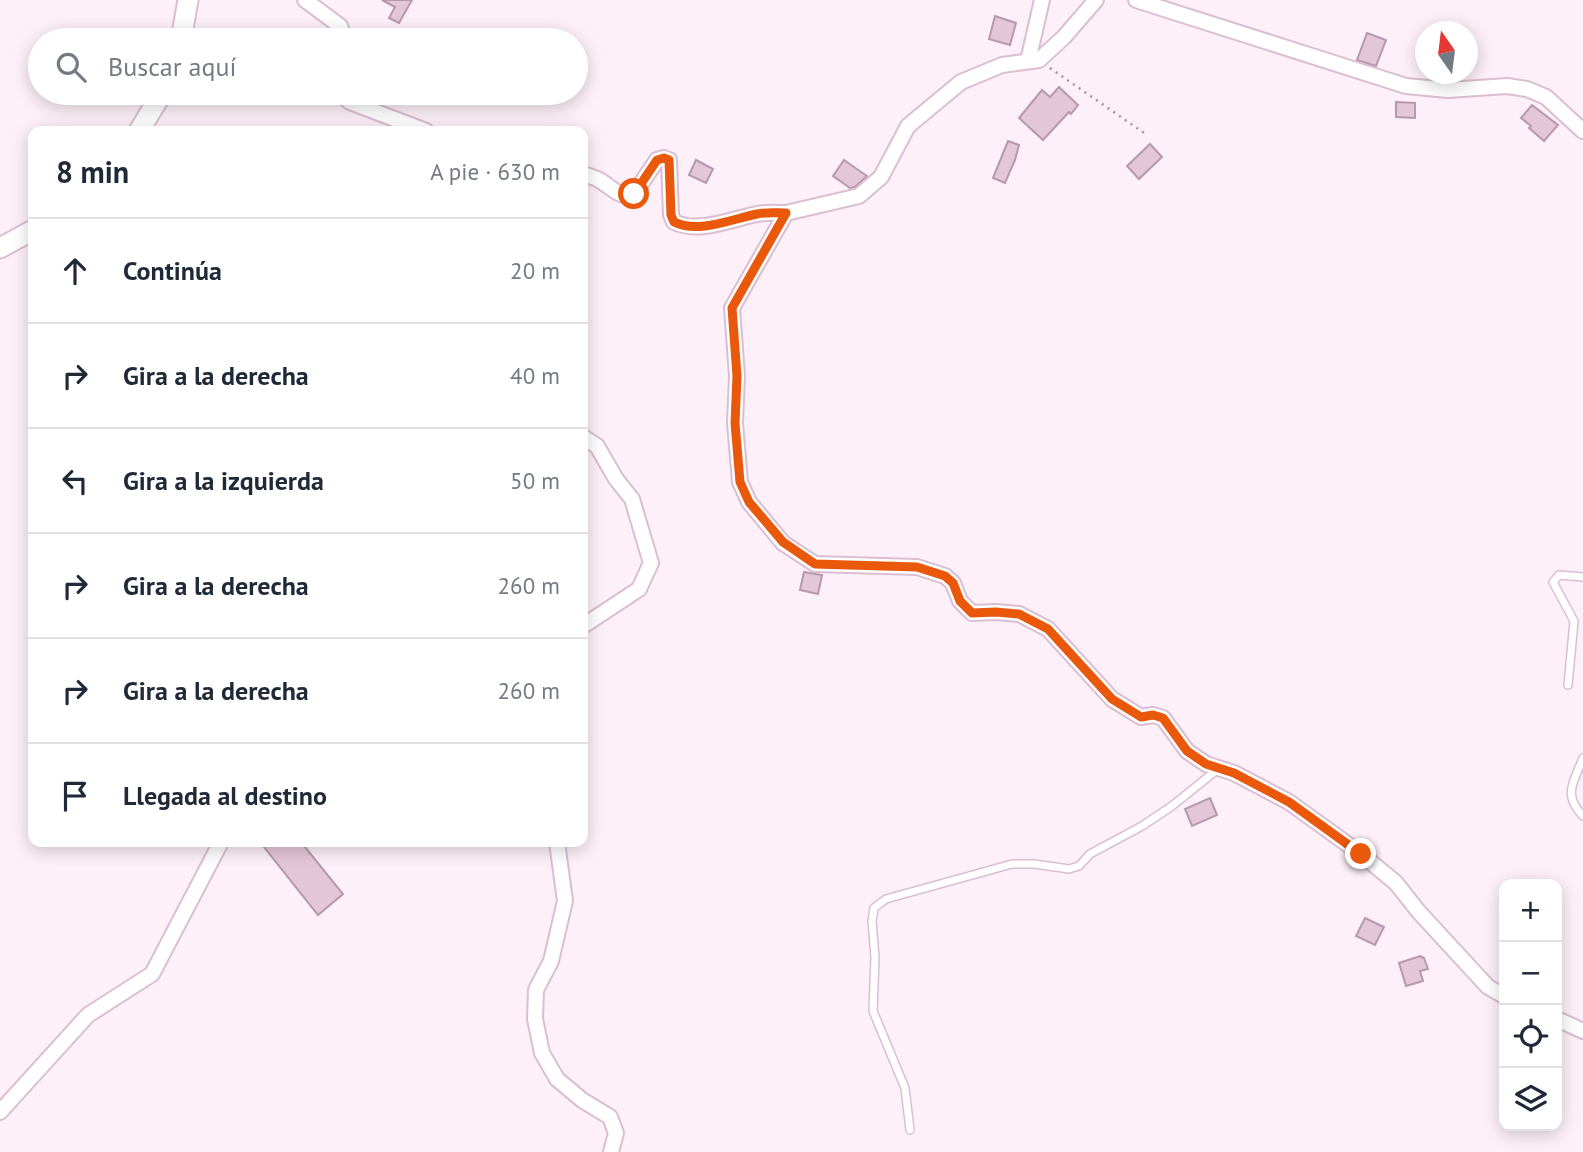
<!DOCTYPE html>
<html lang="es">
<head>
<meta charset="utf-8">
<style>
	body { margin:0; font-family:"PT Sans",sans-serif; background:#f6f6f7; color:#1f2937 }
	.controls { position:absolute; right:21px; bottom:21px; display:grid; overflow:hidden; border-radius:14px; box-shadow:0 4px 18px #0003 }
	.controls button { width:63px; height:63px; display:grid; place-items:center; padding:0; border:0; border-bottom:2px solid #e0e1e3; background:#fff; color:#1f2937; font:35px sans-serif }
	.compass { position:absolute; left:1415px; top:21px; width:63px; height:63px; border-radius:50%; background:#fff; box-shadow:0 4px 18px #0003; rotate:346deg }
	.stop { position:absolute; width:21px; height:21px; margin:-16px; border:5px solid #ea580c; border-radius:50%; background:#fff }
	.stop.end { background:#ea580c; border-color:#fff; box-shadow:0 2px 7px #0008 }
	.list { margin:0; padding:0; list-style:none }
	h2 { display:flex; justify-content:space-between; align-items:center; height:91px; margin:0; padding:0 28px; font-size:30px }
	h2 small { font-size:23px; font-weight:400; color:#747a83 }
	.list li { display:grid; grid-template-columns:46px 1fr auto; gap:21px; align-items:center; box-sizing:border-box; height:105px; padding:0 28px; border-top:2px solid #e0e1e3 }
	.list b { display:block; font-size:26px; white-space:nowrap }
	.list em { font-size:23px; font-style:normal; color:#747a83 }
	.icon { flex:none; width:38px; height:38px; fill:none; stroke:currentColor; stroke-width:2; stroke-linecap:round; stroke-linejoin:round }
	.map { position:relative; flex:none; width:1583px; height:1152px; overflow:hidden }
	.search { position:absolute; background:#fff; box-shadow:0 4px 18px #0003; left:28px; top:28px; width:560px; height:77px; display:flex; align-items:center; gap:18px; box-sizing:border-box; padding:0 24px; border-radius:38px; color:#747a83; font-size:26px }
	.panel { position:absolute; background:#fff; box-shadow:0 4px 18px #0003; left:28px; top:126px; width:560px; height:721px; border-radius:14px }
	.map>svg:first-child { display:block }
	.building { fill:#e4c6d9; stroke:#b699ac; stroke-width:2 }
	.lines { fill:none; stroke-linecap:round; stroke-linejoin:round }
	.lane-casing { stroke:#dcbed2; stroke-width:10 }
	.street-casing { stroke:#dcbed2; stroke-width:18 }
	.secondary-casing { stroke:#dcbed2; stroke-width:23 }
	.path { stroke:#a0949c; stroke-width:2.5; stroke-dasharray:2 5; stroke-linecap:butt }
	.lane { stroke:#fff; stroke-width:7 }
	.street { stroke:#fff; stroke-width:14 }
	.secondary { stroke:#fff; stroke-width:19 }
	.route { stroke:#ea580c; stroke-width:9 }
</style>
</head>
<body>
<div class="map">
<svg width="1583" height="1152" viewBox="0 0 1583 1152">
	<rect width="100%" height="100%" fill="#fdf0f8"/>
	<g class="building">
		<polygon points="382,0 412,0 399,23 389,18 395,7"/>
		<polygon points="995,16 1016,23 1010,45 989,39"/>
		<polygon points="1367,33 1386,40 1376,66 1357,60"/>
		<polygon points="1059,87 1078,105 1071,114 1069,112 1043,140 1019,118 1042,90 1050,97"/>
		<polygon points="1396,102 1415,103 1415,118 1396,117"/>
		<polygon points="1532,105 1558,125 1544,141 1529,128 1531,126 1521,118"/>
		<polygon points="1008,141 1019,145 1015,160 1005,183 993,178"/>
		<polygon points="1150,144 1162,157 1139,179 1127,166"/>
		<polygon points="696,160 713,169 706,183 689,175"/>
		<polygon points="844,160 867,176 855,187 850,188 833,176"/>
		<polygon points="804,572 822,575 818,594 800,590"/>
		<polygon points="1210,798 1217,815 1192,826 1185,809"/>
		<polygon points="260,842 301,842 343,894 318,915"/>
		<polygon points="1365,918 1384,927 1375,945 1356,936"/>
		<polygon points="1420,956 1424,958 1428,969 1420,971 1423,981 1406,986 1399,963"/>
	</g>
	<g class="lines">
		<defs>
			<g id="lane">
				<polyline points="1568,685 1574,621 1553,582 1559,575 1583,577"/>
				<path d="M1583 758C1574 782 1562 794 1583 816"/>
				<polyline points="910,1130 905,1088 873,1011 875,957 872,921 874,908 886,899 1012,864 1034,864 1069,869 1079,866 1090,854 1142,826 1172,806 1218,769"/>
			</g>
			<g id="street">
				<polyline points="305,0 340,26 345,40"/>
				<polyline points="1096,0 1064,37 1039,60 1002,65 961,82 908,126 881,177 859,196 786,213 732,308 737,376 735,423 740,482 749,502 783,543 815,564 917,567 945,576 953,583 960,601 972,613 996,612 1019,614 1048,629 1112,699 1141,717 1153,715 1163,718 1187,751 1206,764 1234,773 1289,802 1361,854 1396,883 1418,911 1488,987 1504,996"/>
				<polyline points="1136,0 1406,86 1448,90 1507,86 1527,89 1546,97 1583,131"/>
				<polyline points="1028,61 1042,0"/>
				<polyline points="339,93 350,102 426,131"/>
				<path d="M583 174C588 176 594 177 599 180 612 187 619 199 634 194L657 160 664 158 669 160 671 215 674 222C699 234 732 219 757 214 767 212 777 213 786 213"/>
				<polyline points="583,437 597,446 616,479 632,499 651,563 639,589 583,626"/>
				<polyline points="557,842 565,901 551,961 536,990 535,1019 542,1053 557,1079 582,1100 610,1117 616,1133 611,1152"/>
				<polyline points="1557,1019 1583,1031"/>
				<polyline points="0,1112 88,1015 152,974 221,842"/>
			</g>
			<g id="secondary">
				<polyline points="181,40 188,0"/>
				<polyline points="139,131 162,93"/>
				<polyline points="0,248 33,230"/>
			</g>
		</defs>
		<use href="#lane" class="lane-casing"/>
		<use href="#street" class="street-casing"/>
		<use href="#secondary" class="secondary-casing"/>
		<polyline class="path" points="1050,68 1147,135"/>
		<use href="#lane" class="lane"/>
		<use href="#street" class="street"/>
		<use href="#secondary" class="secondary"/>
	</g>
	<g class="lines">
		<path class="route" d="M634 194 657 160 664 158 669 160 671 215 674 222C698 234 732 219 757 214 767 212 776 213 786 213L732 308 737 376 735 423 740 482 749 502 783 542 815 564 917 567 945 576 953 583 960 601 972 613 996 612 1019 614 1048 629 1112 699 1141 717 1153 715 1163 718 1187 751 1206 764 1234 773 1289 802 1361 854"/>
	</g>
</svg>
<div class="controls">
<button>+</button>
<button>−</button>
<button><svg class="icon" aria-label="locate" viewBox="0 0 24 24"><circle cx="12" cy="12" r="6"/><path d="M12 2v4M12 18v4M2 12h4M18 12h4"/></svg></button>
<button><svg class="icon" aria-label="layers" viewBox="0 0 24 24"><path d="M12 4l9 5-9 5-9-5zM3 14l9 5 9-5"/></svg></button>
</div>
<svg class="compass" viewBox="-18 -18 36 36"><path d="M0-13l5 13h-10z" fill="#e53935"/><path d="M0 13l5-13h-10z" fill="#747a83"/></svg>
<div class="stop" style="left:634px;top:194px"></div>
<div class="stop end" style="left:1361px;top:854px"></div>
<div class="search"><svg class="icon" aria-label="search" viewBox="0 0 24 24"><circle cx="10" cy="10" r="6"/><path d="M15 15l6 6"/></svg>Buscar aquí</div>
<section class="panel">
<h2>8 min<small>A pie · 630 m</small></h2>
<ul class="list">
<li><svg class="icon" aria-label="ahead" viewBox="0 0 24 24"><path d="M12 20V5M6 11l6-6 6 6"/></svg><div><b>Continúa</b></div><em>20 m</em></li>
<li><svg class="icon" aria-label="right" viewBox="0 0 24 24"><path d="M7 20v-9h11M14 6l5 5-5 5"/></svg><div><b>Gira a la derecha</b></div><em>40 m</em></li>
<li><svg class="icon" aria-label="left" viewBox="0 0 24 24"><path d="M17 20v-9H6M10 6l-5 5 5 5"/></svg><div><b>Gira a la izquierda</b></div><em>50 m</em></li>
<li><svg class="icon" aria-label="right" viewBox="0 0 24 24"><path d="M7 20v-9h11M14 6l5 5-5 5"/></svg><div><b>Gira a la derecha</b></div><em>260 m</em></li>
<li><svg class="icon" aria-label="right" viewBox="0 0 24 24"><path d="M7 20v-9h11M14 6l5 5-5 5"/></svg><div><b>Gira a la derecha</b></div><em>260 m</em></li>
<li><svg class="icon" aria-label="arrive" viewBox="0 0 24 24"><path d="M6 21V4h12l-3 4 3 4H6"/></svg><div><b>Llegada al destino</b></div></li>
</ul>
</section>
</div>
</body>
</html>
